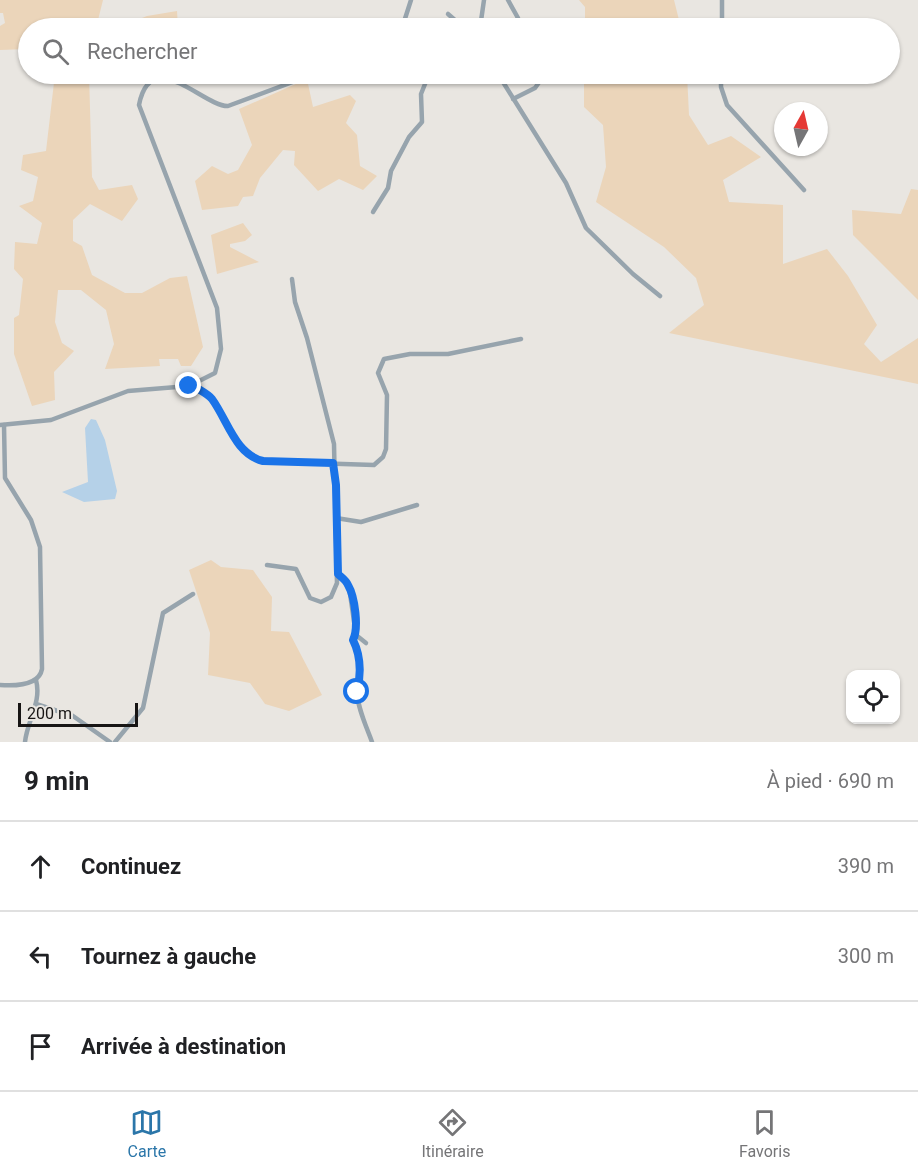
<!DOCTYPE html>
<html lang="fr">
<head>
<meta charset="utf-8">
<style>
	body { margin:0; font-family:Roboto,sans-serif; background:#f6f6f6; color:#202124 }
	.controls { position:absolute; right:18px; bottom:18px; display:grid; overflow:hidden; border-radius:12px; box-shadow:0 2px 4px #0004 }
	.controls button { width:54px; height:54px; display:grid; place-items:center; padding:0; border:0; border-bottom:2px solid #e0e0e0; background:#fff; color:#202124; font:30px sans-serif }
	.compass { position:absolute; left:774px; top:102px; width:54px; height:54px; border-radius:50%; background:#fff; box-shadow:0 2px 4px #0004; rotate:8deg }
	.scale { position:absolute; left:18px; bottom:15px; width:120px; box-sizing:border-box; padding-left:6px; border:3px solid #171514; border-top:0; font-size:16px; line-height:21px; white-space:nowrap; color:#171514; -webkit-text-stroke:4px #e9e6e1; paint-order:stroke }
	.stop { position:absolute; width:18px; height:18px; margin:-14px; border:4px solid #1a73e8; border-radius:50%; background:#fff }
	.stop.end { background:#1a73e8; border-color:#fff; box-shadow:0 2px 6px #0008 }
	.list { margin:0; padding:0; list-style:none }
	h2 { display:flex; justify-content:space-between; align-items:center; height:78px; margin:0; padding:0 24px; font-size:26px }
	h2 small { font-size:20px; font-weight:400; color:#757577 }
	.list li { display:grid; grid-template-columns:39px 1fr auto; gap:18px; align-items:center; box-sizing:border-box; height:90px; padding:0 24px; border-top:2px solid #e0e0e0 }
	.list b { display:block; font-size:22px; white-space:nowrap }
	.list em { font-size:20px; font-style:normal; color:#757577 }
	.icon { flex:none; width:33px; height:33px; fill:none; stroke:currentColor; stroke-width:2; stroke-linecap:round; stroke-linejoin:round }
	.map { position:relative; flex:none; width:918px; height:742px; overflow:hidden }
	.search { position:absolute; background:#fff; box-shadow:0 2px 4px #0004; left:18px; right:18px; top:18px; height:66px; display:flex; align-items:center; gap:15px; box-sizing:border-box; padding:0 21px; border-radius:33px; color:#757577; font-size:22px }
	.sheet { height:348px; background:#fff }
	nav { display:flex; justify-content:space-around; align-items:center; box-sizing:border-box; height:84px; border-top:2px solid #e0e0e0; background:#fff; font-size:16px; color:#757577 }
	nav a { display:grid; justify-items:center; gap:3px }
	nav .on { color:#2b76a9 }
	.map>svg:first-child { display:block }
	.green { fill:#ebd5ba }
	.water { fill:#b5d1e8 }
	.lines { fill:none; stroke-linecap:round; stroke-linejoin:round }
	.minor { stroke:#97a4ad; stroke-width:4.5 }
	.route { stroke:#1a73e8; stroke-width:8 }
</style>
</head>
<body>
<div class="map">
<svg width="918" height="742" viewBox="0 0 918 742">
	<rect width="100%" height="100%" fill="#e9e6e1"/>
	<g class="green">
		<polygon points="0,0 103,0 96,28 28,28 28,49 0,50 0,26 5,23 3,13 0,13"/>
		<polygon points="579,0 674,0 681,28 585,28 585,7"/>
		<polygon points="177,11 178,28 117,28 147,16"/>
		<polygon points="55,74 89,74 92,177 99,190 132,185 138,199 122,221 90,204 73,220 73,241 82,246 92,275 125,293 142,293 170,278 187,276 203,347 191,366 181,366 178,359 159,359 160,366 105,369 114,344 106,310 81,290 58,290 55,322 62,343 74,351 54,372 55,400 32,406 14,354 14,318 19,315 23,279 14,269 15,242 37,244 42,223 19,206 33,201 38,177 21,170 23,155 46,151"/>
		<polygon points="584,74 687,74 689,115 708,145 731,136 761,157 723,180 729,202 783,205 783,264 827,249 848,276 877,325 864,344 881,362 918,338 918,384 669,333 704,305 696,278 664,247 596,202 606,167 603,125 584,107"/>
		<polygon points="307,79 313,107 350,95 356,101 346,123 357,135 360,166 377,176 363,190 339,179 318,191 294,165 295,151 283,150 260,178 253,196 243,197 238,206 202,210 195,181 212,166 228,174 238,170 252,145 239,109"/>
		<polygon points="911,189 918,190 918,300 853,235 852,210 901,214"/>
		<polygon points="243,223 252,235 245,241 230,244 230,247 259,262 217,274 211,235"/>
		<polygon points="211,560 221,567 253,570 272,597 271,631 289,632 322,695 289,711 265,704 250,683 208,675 210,633 189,570"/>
	</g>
	<polygon class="water" points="91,419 96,420 105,440 117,491 115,499 84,502 62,492 88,482 85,428"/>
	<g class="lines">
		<g class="minor">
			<polyline points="508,0 518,18 510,28"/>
			<polyline points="722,0 722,28"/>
			<polyline points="448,14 464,28"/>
			<polyline points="402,28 411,0"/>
			<polyline points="480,28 484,0"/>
			<polyline points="498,74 566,183 586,228 633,274 660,296"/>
			<polyline points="721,74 721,87 727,105 804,190"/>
			<polyline points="513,99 535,88 545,74"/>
			<polyline points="373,212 388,188 391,171 409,137 422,122 421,94 429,74"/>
			<polyline points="193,385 212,399 242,449 252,458 281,462 374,465 383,457 386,449 387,395 378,373 384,359 410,354 448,354 521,339"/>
			<path d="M0 425 51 420 128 391 189 386 215 373 221 349 217 308 139 105C151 44 204 107 228 106L314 74"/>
			<polyline points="336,518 361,522 417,505"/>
			<polyline points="267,565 296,569 310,598 321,602 331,597 337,583 334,444 307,338 295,302 292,279"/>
			<polyline points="338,574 349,587 356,635 366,643"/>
			<path d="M356 635 353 640C363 659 358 672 357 691 357 707 367 728 372 742"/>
			<path d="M0 685C15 686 39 686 42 669L40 547 31 520 5 478 4 425"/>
			<polyline points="36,704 73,716 110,742"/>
			<path d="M25 742C27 721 42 702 36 680"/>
			<polyline points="115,742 143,708 163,613 193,594"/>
		</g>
	</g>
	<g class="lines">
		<path class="route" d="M189 386 192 385C199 390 207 393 212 399 228 421 235 454 263 461L333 463 336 485 338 574C341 577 346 580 348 585 355 597 359 628 353 640 361 656 361 675 357 692"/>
	</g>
</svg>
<div class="controls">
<button><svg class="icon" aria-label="locate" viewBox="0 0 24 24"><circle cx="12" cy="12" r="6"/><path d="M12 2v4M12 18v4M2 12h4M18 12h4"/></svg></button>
</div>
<svg class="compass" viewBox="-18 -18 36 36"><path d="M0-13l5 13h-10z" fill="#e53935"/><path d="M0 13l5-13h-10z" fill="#757577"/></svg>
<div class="scale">200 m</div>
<div class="stop" style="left:357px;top:692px"></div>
<div class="stop end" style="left:189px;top:386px"></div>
<div class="search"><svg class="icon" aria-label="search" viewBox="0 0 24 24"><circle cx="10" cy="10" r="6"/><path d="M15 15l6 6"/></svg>Rechercher</div>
</div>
<section class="sheet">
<h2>9 min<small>À pied · 690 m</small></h2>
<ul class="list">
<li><svg class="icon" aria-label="ahead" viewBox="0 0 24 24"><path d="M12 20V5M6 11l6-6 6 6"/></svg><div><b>Continuez</b></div><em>390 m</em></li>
<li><svg class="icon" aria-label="left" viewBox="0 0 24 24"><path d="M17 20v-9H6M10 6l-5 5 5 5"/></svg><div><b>Tournez à gauche</b></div><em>300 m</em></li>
<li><svg class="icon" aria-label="arrive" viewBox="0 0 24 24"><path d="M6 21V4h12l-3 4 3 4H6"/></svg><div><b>Arrivée à destination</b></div></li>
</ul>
</section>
<nav>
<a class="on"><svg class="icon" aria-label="map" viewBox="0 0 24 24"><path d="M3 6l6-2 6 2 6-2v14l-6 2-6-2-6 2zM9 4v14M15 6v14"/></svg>Carte</a>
<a><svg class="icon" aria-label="directions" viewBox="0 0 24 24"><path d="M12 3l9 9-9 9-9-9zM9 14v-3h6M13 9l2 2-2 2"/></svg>Itinéraire</a>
<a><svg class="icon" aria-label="saved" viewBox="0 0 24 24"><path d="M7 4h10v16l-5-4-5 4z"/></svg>Favoris</a>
</nav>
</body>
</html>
